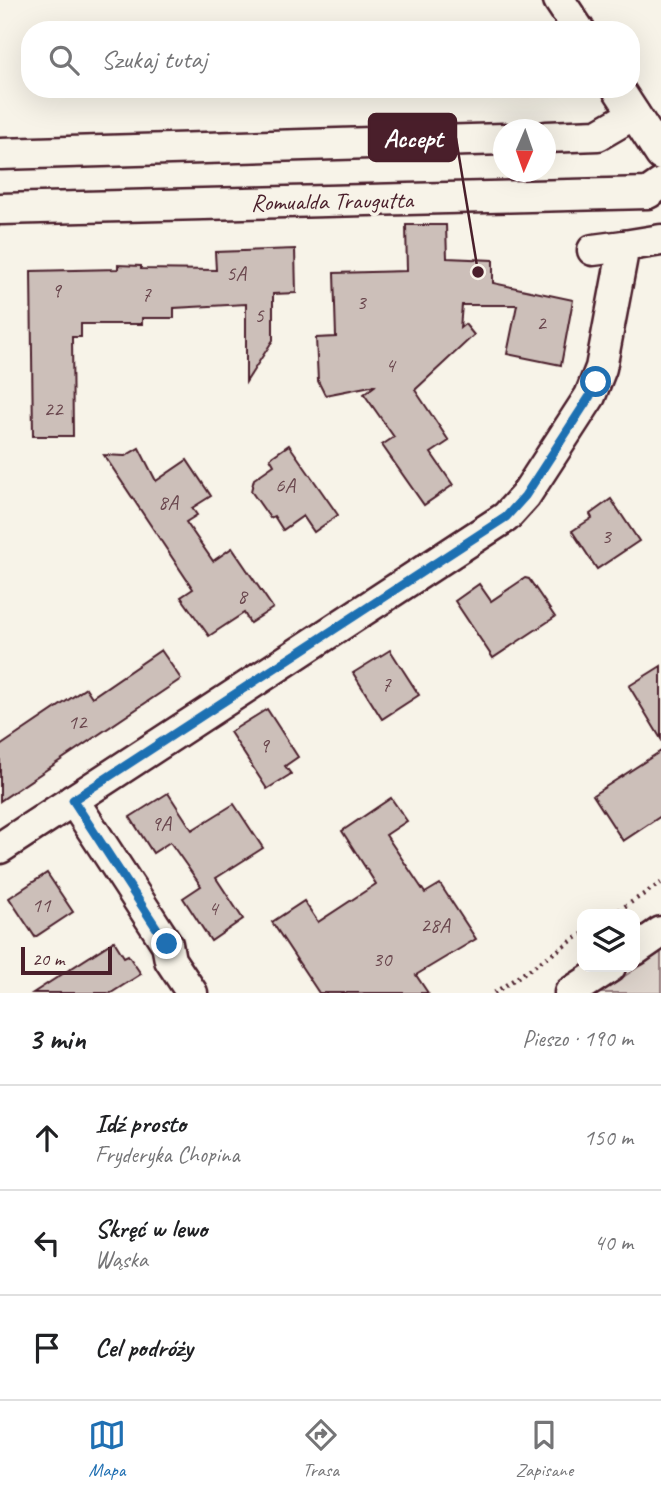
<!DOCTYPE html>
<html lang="pl">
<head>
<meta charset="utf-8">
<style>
	body { margin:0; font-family:Caveat,sans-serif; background:#f2f2f2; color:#202124 }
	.controls { position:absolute; right:21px; bottom:21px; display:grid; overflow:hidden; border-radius:14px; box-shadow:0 7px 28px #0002 }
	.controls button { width:63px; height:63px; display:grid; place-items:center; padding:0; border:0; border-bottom:2px solid #e0e0e0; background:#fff; color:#202124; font:35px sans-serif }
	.compass { position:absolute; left:493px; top:119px; width:63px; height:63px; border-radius:50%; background:#fff; box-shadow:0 7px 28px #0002; rotate:182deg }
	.scale { position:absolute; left:21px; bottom:18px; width:91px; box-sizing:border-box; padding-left:7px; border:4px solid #4a1f2b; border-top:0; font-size:19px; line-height:24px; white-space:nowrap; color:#4a1f2b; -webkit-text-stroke:5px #f7f3e8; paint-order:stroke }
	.stop { position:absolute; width:21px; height:21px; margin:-16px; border:5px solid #1f6fb2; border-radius:50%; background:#fff }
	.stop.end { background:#1f6fb2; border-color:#fff; box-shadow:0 2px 7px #0008 }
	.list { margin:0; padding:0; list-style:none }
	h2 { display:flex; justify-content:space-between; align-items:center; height:91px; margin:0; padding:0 28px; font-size:30px }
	h2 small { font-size:23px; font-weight:400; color:#757577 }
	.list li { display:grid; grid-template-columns:46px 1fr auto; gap:21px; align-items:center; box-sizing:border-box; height:105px; padding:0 28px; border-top:2px solid #e0e0e0 }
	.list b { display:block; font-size:26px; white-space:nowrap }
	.list p { margin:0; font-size:23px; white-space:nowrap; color:#757577 }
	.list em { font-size:23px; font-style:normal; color:#757577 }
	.icon { flex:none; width:38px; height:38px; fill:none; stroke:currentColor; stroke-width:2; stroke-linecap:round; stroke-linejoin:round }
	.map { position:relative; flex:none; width:661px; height:993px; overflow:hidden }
	.search { position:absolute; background:#fff; box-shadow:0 7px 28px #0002; left:21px; right:21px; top:21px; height:77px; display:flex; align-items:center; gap:18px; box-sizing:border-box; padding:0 24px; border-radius:28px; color:#757577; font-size:26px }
	.sheet { height:406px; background:#fff }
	nav { display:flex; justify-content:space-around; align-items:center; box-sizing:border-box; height:98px; border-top:2px solid #e0e0e0; background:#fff; font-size:19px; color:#757577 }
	nav a { display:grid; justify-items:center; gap:4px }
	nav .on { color:#1f6fb2 }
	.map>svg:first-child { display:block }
	.green { fill:#ded4cc; stroke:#947a7c; stroke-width:2 }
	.building { fill:#ccbfb9; stroke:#4a1f2b; stroke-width:2 }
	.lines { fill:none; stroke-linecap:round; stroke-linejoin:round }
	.minor-casing { stroke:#4a1f2b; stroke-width:35 }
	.path { stroke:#4a1f2b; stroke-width:4.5; stroke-dasharray:2 5; stroke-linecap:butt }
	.minor { stroke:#f7f3e8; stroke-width:30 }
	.route { stroke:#1f6fb2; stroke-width:9 }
	.labels { text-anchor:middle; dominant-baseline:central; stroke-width:7; stroke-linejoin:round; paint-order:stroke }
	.number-label { font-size:21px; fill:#6a474e }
	.street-label { font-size:24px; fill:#4a1f2b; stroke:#f7f3e8 }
	.leader { fill:none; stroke:#4a1f2b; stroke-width:2.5 }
	.callout-dot { fill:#4a1f2b; stroke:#f7f3e8; stroke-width:2.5 }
	.callout { fill:#4a1f2b; stroke:#4a1f2b; stroke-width:2.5 }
	.callout-label { font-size:26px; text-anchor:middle; font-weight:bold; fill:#fff }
</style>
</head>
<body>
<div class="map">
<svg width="661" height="993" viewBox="0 0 661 993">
	<rect width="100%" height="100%" fill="#f7f3e8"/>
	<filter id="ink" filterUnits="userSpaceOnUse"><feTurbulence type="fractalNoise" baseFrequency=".0143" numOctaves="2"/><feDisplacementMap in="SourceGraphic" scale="14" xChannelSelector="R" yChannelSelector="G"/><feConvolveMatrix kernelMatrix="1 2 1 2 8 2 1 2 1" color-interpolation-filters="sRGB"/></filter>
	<g filter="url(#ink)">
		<polygon class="green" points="661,952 661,993 599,993"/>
		<g class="building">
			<polygon points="406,225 446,225 447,258 493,260 493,283 573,300 561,365 507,354 517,305 462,305 460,328 465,324 474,335 415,390 449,441 431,453 453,485 424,505 382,445 394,437 364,394 376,385 325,395 318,381 316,338 336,337 334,273 407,271"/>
			<polygon points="295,249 296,293 273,294 273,340 246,382 246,304 174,308 174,318 142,318 142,324 81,324 81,337 72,337 73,436 33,436 31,271 118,269 118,265 141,266 141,269 216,270 215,252"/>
			<polygon points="289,445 338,515 314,532 303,516 283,530 274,516 270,518 251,491 254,479 274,465 270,458"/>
			<polygon points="139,448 156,481 187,460 211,496 192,508 197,515 186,522 213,561 232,548 273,608 250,623 244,613 209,636 181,597 193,589 104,455 125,456"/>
			<polygon points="611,499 639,541 597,569 572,531 592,518 590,514"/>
			<polygon points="525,578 529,579 555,617 493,658 455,601 479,584 491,601"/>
			<polygon points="161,650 181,679 0,801 0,746 86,688 92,697"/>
			<polygon points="390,650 419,695 382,719 353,673"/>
			<polygon points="661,666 661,739 629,686"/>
			<polygon points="267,709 298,757 285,766 291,774 267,789 230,732"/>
			<polygon points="661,751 661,816 623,841 593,795"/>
			<polygon points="168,793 192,830 234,804 263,848 216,878 243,919 211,941 183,898 201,886 170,842 153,853 130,817"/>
			<polygon points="391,798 407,821 386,835 425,893 440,884 476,939 416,975 428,993 319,993 272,922 304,901 318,922 376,884 342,831"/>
			<polygon points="47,873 73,912 35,937 9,898"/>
			<polygon points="114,941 124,957 128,955 141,974 111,993 33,993"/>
		</g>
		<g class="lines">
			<defs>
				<g id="minor">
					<polyline points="559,0 579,30"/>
					<polyline points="618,89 661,155"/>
					<polyline points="546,137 598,135 634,114"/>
					<polyline points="0,154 504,139"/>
					<polyline points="0,209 648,193 661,184"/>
					<polyline points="593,250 624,246"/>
					<polyline points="73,800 167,944 170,960 192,993"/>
					<polyline points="0,848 506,517 525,496 590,396 601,368 624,246 661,240"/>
					<polyline points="635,950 661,932"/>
					<polyline points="570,993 610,967"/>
				</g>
			</defs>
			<use href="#minor" class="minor-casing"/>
			<g class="path">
				<polyline points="613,914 661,883"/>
				<polyline points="494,993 582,934"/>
			</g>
			<use href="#minor" class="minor"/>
		</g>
	</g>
	<g class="lines" filter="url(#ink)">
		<polyline class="route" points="167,944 73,800 506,517 525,496 590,396 596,382"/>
	</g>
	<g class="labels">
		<g class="number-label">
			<text x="236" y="273">5A</text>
			<text x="56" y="290">9</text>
			<text x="146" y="294">7</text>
			<text x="361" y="302">3</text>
			<text x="259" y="315">5</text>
			<text x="541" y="323">2</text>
			<text x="390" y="365">4</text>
			<text x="53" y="409">22</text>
			<text x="285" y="485">6A</text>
			<text x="168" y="502">8A</text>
			<text x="606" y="536">3</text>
			<text x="242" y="596">8</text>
			<text x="386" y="684">7</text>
			<text x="77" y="722">12</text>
			<text x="264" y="745">9</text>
			<text x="161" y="823">9A</text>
			<text x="41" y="905">11</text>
			<text x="213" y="908">4</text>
			<text x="435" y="925">28A</text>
			<text x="382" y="959">30</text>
		</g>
		<g class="street-label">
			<text transform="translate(332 201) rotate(-1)">Romualda Traugutta</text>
		</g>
	</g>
	<path class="leader" d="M478 272L456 138"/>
	<circle class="callout-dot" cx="478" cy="272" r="7"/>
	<rect class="callout" x="369" y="114" width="87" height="47" rx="7"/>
	<g class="callout-label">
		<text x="413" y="147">Accept</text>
	</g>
</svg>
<div class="controls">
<button><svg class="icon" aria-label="layers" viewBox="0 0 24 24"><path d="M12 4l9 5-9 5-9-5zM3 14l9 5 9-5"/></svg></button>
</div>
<svg class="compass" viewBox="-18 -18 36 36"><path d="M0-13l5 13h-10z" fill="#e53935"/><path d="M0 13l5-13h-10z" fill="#757577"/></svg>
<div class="scale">20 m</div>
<div class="stop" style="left:596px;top:382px"></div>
<div class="stop end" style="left:167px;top:944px"></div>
<div class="search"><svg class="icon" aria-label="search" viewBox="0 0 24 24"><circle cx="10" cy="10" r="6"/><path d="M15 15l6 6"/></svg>Szukaj tutaj</div>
</div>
<section class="sheet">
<h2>3 min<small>Pieszo · 190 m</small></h2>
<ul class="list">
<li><svg class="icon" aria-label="ahead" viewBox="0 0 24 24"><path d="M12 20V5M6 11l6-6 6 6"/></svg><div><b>Idź prosto</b><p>Fryderyka Chopina</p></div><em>150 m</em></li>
<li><svg class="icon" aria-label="left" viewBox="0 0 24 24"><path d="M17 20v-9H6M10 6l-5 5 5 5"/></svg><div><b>Skręć w lewo</b><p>Wąska</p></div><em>40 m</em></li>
<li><svg class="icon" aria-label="arrive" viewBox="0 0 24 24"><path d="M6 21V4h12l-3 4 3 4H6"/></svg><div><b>Cel podróży</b></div></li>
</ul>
</section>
<nav>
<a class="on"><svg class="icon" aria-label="map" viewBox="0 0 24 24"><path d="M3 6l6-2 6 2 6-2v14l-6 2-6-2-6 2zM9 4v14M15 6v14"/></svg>Mapa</a>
<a><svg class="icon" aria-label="directions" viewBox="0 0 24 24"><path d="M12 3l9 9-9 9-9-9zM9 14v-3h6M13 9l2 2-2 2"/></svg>Trasa</a>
<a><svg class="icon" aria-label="saved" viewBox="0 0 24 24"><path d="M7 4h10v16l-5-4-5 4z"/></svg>Zapisane</a>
</nav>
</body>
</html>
